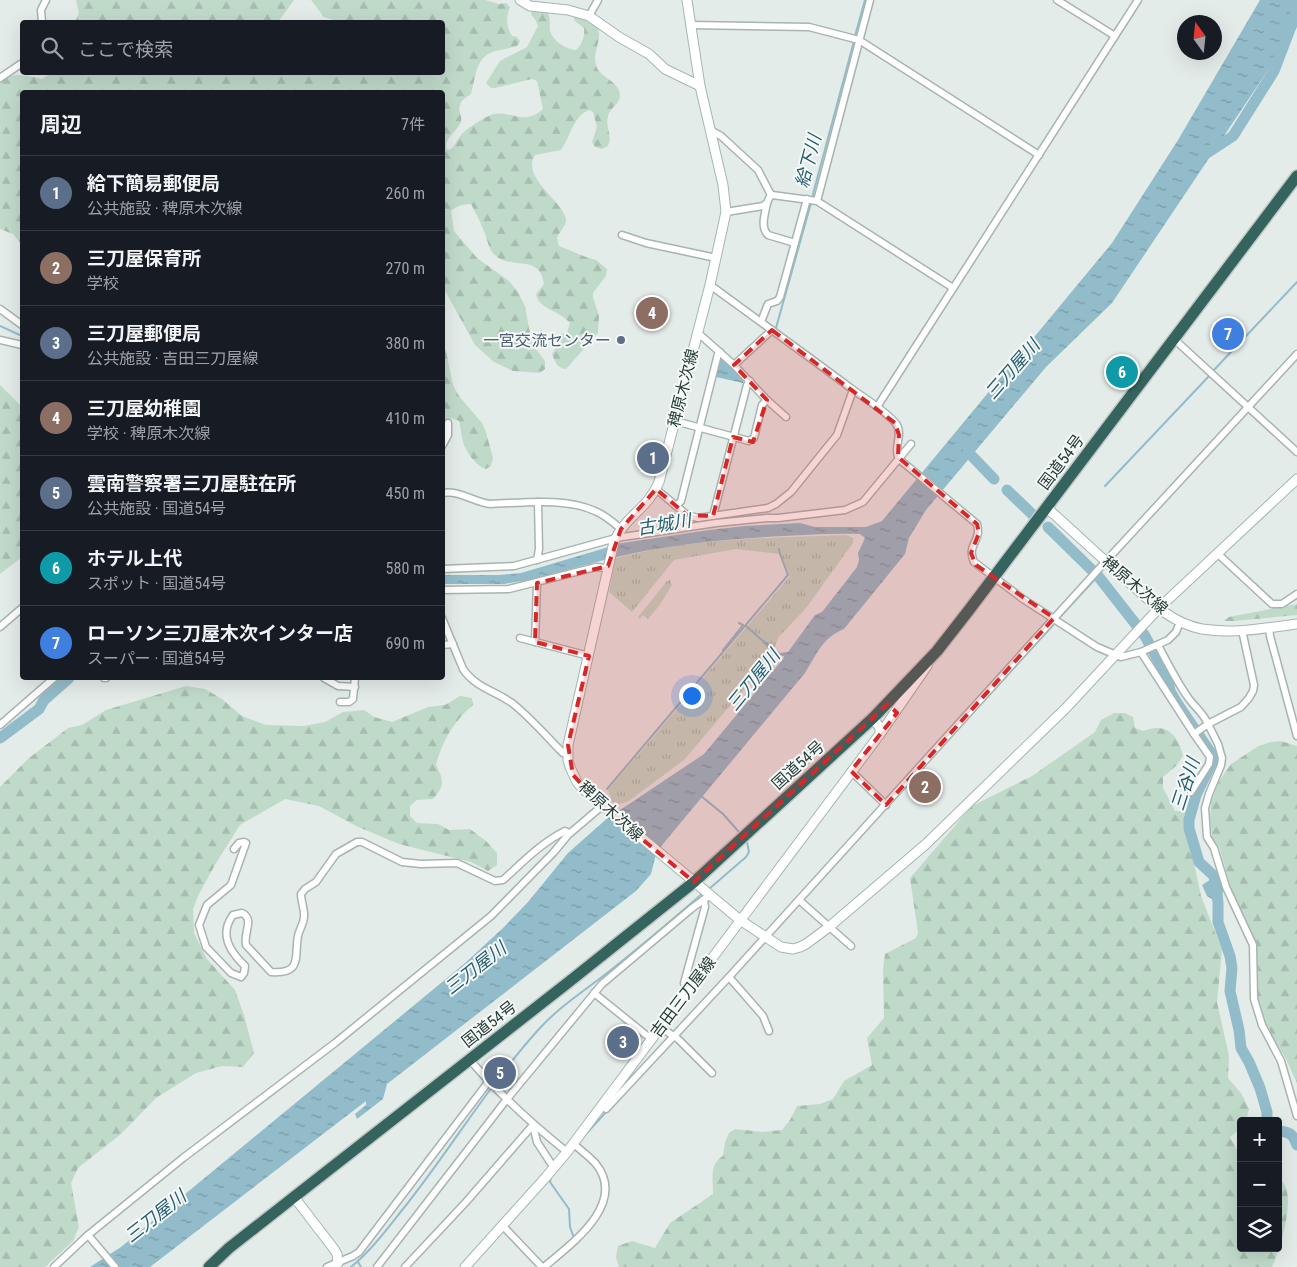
<!DOCTYPE html>
<html lang="ja">
<head>
<meta charset="utf-8">
<style>
	body { margin:0; font-family:"Roboto Condensed","Noto Sans JP",sans-serif; background:#242831; color:#f1f3f6 }
	.controls { position:absolute; right:15px; bottom:15px; display:grid; overflow:hidden; border-radius:5px; box-shadow:0 5px 20px #0002 }
	.controls button { width:45px; height:45px; display:grid; place-items:center; padding:0; border:0; border-bottom:1px solid #363941; background:#171b24; color:#f1f3f6; font:25px sans-serif }
	.compass { position:absolute; left:1177px; top:15px; width:45px; height:45px; border-radius:50%; background:#171b24; box-shadow:0 5px 20px #0002; rotate:345deg }
	.you { position:absolute; left:691px; top:695px; width:18px; height:18px; margin:-12px; border:4px solid #fff; border-radius:50%; background:#1a73e8; box-shadow:0 0 0 8px #1a73e833 }
	.badge { display:grid; place-items:center; width:32px; height:32px; border-radius:50%; background:#2563eb; color:#fff; font-size:16px; font-weight:700 }
	.pin { position:absolute; translate:-50% -50%; border:2px solid #fff; box-shadow:0 1px 5px #0006 }
	.list { margin:0; padding:0; list-style:none }
	h2 { display:flex; justify-content:space-between; align-items:center; height:65px; margin:0; padding:0 20px; font-size:21px }
	h2 small { font-size:16px; font-weight:400; color:#9ea1a6 }
	.list li { display:grid; grid-template-columns:32px 1fr auto; gap:15px; align-items:center; box-sizing:border-box; height:75px; padding:0 20px; border-top:1px solid #363941 }
	.list b { display:block; font-size:19px; white-space:nowrap }
	.list p { margin:0; font-size:16px; white-space:nowrap; color:#9ea1a6 }
	.list em { font-size:16px; font-style:normal; color:#9ea1a6 }
	.icon { flex:none; width:28px; height:28px; fill:none; stroke:currentColor; stroke-width:2; stroke-linecap:round; stroke-linejoin:round }
	.map { position:relative; flex:none; width:1297px; height:1267px; overflow:hidden }
	.search { position:absolute; background:#171b24; box-shadow:0 5px 20px #0002; left:20px; top:20px; width:425px; height:55px; display:flex; align-items:center; gap:12px; box-sizing:border-box; padding:0 18px; border-radius:5px; color:#9ea1a6; font-size:19px }
	.panel { position:absolute; background:#171b24; box-shadow:0 5px 20px #0002; left:20px; top:90px; width:425px; height:590px; border-radius:5px }
	.map>svg:first-child { display:block }
	.grass { fill:url(#grass-tufts) }
	.forest { fill:url(#forest-firs) }
	.water { fill:url(#water-ripples) }
	.lines { fill:none; stroke-linecap:round; stroke-linejoin:round }
	.stream { stroke:#93bcca; stroke-width:2 }
	.river { stroke:#93bcca; stroke-width:11 }
	.street-casing { stroke:#a7b4b0; stroke-width:9 }
	.secondary-casing { stroke:#a4b6b2; stroke-width:11 }
	.highway-casing { stroke:#c2c8c7; stroke-width:14 }
	.street { stroke:#fff; stroke-width:6 }
	.secondary { stroke:#fff; stroke-width:9 }
	.highway { stroke:#35645f; stroke-width:11 }
	.marked { fill:#d62828; fill-opacity:0.2; stroke:#d62828; stroke-width:4; stroke-dasharray:10 6; stroke-linejoin:round }
	.service-dot { fill:#5c6f8a; stroke:#f5f9f7; stroke-width:2 }
	.labels { text-anchor:middle; dominant-baseline:central; stroke-width:4; stroke-linejoin:round; paint-order:stroke }
	.service-label { font-size:16px; fill:#4e5e75; stroke:#f5f9f7; text-anchor:end }
	.street-label { font-size:16px; fill:#263c38; stroke:#f5f9f7 }
	.water-label { font-size:18px; font-style:italic; fill:#275d71; stroke:#f5f9f7 }
</style>
</head>
<body>
<div class="map">
<svg width="1297" height="1267" viewBox="0 0 1297 1267">
	<defs>
		<pattern id="grass-tufts" width="24" height="20" patternUnits="userSpaceOnUse" patternTransform="scale(1.25)"><rect width="24" height="20" fill="#c0daca"/><path d="M3 7l-1-3M5 7V3M7 7l1-3M15 17l-1-3M17 17v-4M19 17l1-3" fill="none" stroke="#a5bcae"/></pattern>
		<pattern id="forest-firs" width="22" height="20" patternUnits="userSpaceOnUse" patternTransform="scale(1.25)"><rect width="22" height="20" fill="#c0daca"/><path d="M5 1l3.5 6h-7zM16 11l3.5 6h-7z" fill="#a5bcae"/></pattern>
		<pattern id="water-ripples" width="26" height="14" patternUnits="userSpaceOnUse" patternTransform="scale(1.25)"><rect width="26" height="14" fill="#93bcca"/><path d="M2 4q2-2 4 0t4 0M15 11q2-2 4 0t4 0" fill="none" stroke="#789aa5"/></pattern>
	</defs>
	<rect width="100%" height="100%" fill="#e4ece9"/>
	<g class="grass">
		<path d="M847 535 853 538V543L806 608 778 638 772 656 684 760 629 801 617 805 612 802 608 790 790 576 780 554 736 549 674 560 632 612 609 592 616 558C692 538 769 538 847 535Z"/>
		<polygon points="670,580 672,585 659,606 648,619 643,615 640,619 638,617 667,581"/>
	</g>
	<g class="forest">
		<polygon points="76,0 294,0 278,22 75,22 79,13"/>
		<path d="M311 0H485L499 4 506 3 510 7C506 17 506 26 512 36L517 37 520 41 518 45C510 49 503 49 495 51 475 57 476 77 471 94 467 97 461 100 460 105 457 112 464 117 460 124 455 133 446 137 446 148L449 150C455 147 456 141 461 135 465 130 487 115 494 114 512 111 524 126 543 109L537 81 532 79 495 88H491L486 83 500 61 527 47 538 26 536 21 531 14V12L540 10 548 13C551 19 549 24 550 30 552 41 566 49 576 50 582 45 585 36 584 28L575 21 573 15 596 23C605 41 590 51 597 68 602 78 618 81 620 94 621 104 610 107 608 116 605 128 613 135 608 146L602 149 595 147 592 142 597 127 593 112 589 110C573 116 570 138 561 150L535 155C520 179 567 203 566 221 566 226 559 232 557 238L559 246 586 257 596 260 607 269 606 276 593 293V298L599 315 598 333 566 369C557 368 555 362 552 354L557 346 560 334 567 333 570 323C567 320 564 317 560 315 551 309 538 306 536 294L544 284C540 255 515 269 497 257 488 251 488 239 483 229 480 221 475 212 471 204 463 204 457 206 451 211L454 231 477 258 509 281 518 292 525 306 532 344 545 361V369L540 373 513 371 494 362 475 345 443 287 442 92H22V245L13 234 0 229V81C16 71 25 76 42 79L53 72H442V22H339L324 17Z"/>
		<path d="M442 343 446 351 453 385 459 396 482 423 486 432 493 458 491 466 486 469C476 466 466 452 463 442 461 435 461 428 459 421L451 418 445 424 446 430 443 437Z"/>
		<polygon points="0,385 22,407 22,557 0,574"/>
		<polygon points="1297,604 1297,615 1234,621 1223,621 1229,617"/>
		<path d="M186 686 205 689 222 699 242 716 266 725 304 726 325 722 343 712 364 710 374 717 392 722 428 707 445 705 460 696 472 698 473 705C454 721 442 741 436 765 444 780 445 786 433 799L417 800 410 806V816L417 823 438 824 449 830 470 829 486 841 497 853V865L488 871 471 862 399 844 356 826 319 806 285 799 240 825 216 863 199 894 193 909 194 933 207 959 235 990 244 1015 254 1053 243 1067 222 1066 196 1073 156 1098 121 1134 78 1168 71 1183 79 1227 73 1241 45 1267H0V787L29 758 68 728 82 725 106 710Z"/>
		<path d="M1114 713H1125L1133 717 1135 728 1143 731C1166 722 1178 734 1183 756L1176 766 1163 777V788L1175 811H1185L1188 815 1187 830 1201 896 1222 950 1217 1002 1229 1056 1228 1078 1241 1093 1249 1109 1246 1121H1241V1128L1230 1137 1241 1157V1248H1278V1179C1280 1180 1283 1182 1284 1184 1295 1199 1280 1251 1272 1267H619L616 1257 618 1246 632 1241 655 1248 670 1223 713 1194C713 1179 709 1164 723 1156L725 1142 729 1133 735 1129 762 1132 782 1130 790 1120 797 1106 820 1104 833 1099 844 1081 872 1065 867 1038 884 1018 883 969 885 954 916 938 918 933 910 878 972 806 1032 776 1095 732 1101 720Z"/>
		<polygon points="1281,741 1297,746 1297,1083 1285,1057 1265,1025 1256,995 1257,945 1232,891 1219,847 1212,837 1210,818 1211,803 1219,781 1231,764 1257,747 1270,742"/>
	</g>
	<g class="water">
		<path d="M1260 0H1297V27L1112 303 1046 367 926 510 909 538 905 554 844 629C822 638 817 654 805 673L658 850 614 814 704 754 783 659 784 656C775 656 768 648 762 642L764 640 780 653 788 652 815 615 822 612 857 567 859 560 858 553 865 538 860 534C834 533 809 535 784 536 726 539 669 544 612 558L616 544 709 530 745 526 800 523 815 527H866L882 521 1112 243 1178 140Z"/>
		<polygon points="723,358 744,378 743,383 716,377 720,359"/>
		<polygon points="612,546 608,559 529,580 504,584 443,584 443,575 499,575 521,573"/>
		<polygon points="611,815 656,854 651,874 636,891 387,1084 383,1099 357,1119 355,1114 366,1105 366,1101 150,1267 90,1267 121,1247 464,964 503,928 528,902 568,853"/>
		<polygon points="1219,874 1223,889 1222,900 1217,902 1207,896 1202,885"/>
	</g>
	<g class="lines">
		<g class="stream">
			<polyline points="855,36 865,0"/>
			<polyline points="812,198 854,41"/>
			<polyline points="0,326 22,336"/>
			<polyline points="776,328 811,203"/>
			<polyline points="1213,371 1297,282"/>
			<polyline points="1105,486 1210,375"/>
			<polyline points="1058,619 1098,576"/>
			<polyline points="746,626 763,641"/>
			<polyline points="723,650 743,625 739,623"/>
			<polyline points="937,752 1055,623"/>
			<polyline points="607,789 788,575 780,554 779,549"/>
			<polyline points="701,796 723,814 739,832"/>
			<polyline points="709,889 746,857 749,852 747,842"/>
			<polyline points="585,1135 607,1111"/>
			<polyline points="551,1177 550,1182 569,1209 570,1227 574,1238"/>
			<polyline points="358,1262 361,1267"/>
			<path d="M351 1267C373 1249 389 1226 407 1204 452 1147 490 1083 539 1029 559 1007 584 991 607 973 640 947 672 920 703 893"/>
		</g>
		<g class="river">
			<polyline points="1204,155 1233,136 1274,71 1297,11"/>
			<polyline points="968,452 994,479"/>
			<polyline points="1007,490 1032,514"/>
			<polyline points="1048,527 1098,576 1145,636 1168,679 1170,691 1177,703 1213,756 1212,762 1196,795 1189,820 1189,828 1199,862 1214,876 1218,902 1218,922 1230,956 1232,968 1230,991 1239,1030 1241,1048 1249,1062 1260,1088 1267,1112 1267,1121"/>
			<polyline points="0,738 39,709 44,700 69,678"/>
			<path d="M1278 1131C1290 1132 1293 1134 1297 1145"/>
		</g>
		<defs>
			<g id="street">
				<polyline points="1057,0 1115,36"/>
				<polyline points="589,16 598,0"/>
				<polyline points="42,22 41,10 46,0"/>
				<polyline points="690,25 809,27 859,40 1039,155"/>
				<polyline points="0,78 22,63"/>
				<polyline points="710,130 721,136 758,170 770,193 772,195 817,201 953,288"/>
				<polyline points="817,201 870,0"/>
				<path d="M767 203C765 214 760 227 768 235L795 243"/>
				<polyline points="726,212 763,206 767,203 771,194"/>
				<polyline points="622,235 646,243 716,258"/>
				<path d="M710 285C758 320 805 354 852 389 864 398 889 413 897 425 903 436 893 447 899 459L977 524C982 542 966 544 974 562L1023 599 1097 647 1121 657 1141 652 1168 640 1176 632 1180 622"/>
				<polyline points="0,309 22,325"/>
				<polyline points="761,322 768,304 777,301 780,297 807,199"/>
				<polyline points="1174,339 1297,452"/>
				<polyline points="0,340 22,345"/>
				<polyline points="734,365 772,330"/>
				<polyline points="767,400 786,417"/>
				<polyline points="877,407 1138,0"/>
				<polyline points="675,421 749,441 754,438 762,405 767,400 734,365 697,332"/>
				<polyline points="442,446 448,435 448,423"/>
				<polyline points="656,489 687,515 698,518 768,508 776,504 791,492 837,435 853,390"/>
				<path d="M442 493C460 490 473 502 490 504 522 503 565 497 595 511 605 515 613 522 621 529"/>
				<polyline points="676,506 681,501 718,354 720,352"/>
				<polyline points="713,516 747,385 750,381"/>
				<polyline points="1218,554 1272,604 1282,604 1297,594"/>
				<polyline points="537,560 539,549 538,502"/>
				<polyline points="442,569 514,566 616,538 716,523 767,518 778,518 845,510 863,502 911,444"/>
				<polyline points="442,590 509,589 596,567 608,568"/>
				<path d="M442 618 463 669C475 687 495 691 512 703 530 717 546 736 563 753H567"/>
				<polyline points="0,627 22,608"/>
				<polyline points="1269,627 1270,636 1297,736"/>
				<polyline points="1242,630 1254,685 1253,691 1249,698 1241,707 1208,724 1218,744 1222,758 1221,765 1209,794 1205,808 1207,837 1214,848 1226,887 1253,945 1254,999 1262,1025 1281,1061 1297,1116"/>
				<polyline points="520,638 589,656"/>
				<polyline points="535,642 537,583"/>
				<polyline points="442,645 453,644"/>
				<path d="M1141 652 1194 734 1208 724C1202 711 1194 707 1187 696 1176 680 1167 662 1158 645"/>
				<polyline points="104,678 106,678"/>
				<polyline points="324,678 338,686 355,687"/>
				<polyline points="340,702 349,702 353,699 355,678"/>
				<polyline points="0,725 54,678"/>
				<polyline points="851,771 886,805"/>
				<polyline points="1191,792 1209,764 1210,757 1194,734"/>
				<path d="M234 849 239 843 244 842 246 843 231 885 207 905 199 925 206 947 231 973 241 977 244 973 245 966C229 951 219 934 233 915L242 913C255 919 243 933 246 945L271 972C303 974 294 957 298 936 299 930 304 923 304 917 305 910 301 902 301 894L305 889 316 882 336 854 357 842H362L402 862 421 864 457 863 495 881 503 880C523 862 541 843 565 831L569 833"/>
				<polyline points="799,900 851,946"/>
				<polyline points="729,977 763,1016 769,1031"/>
				<polyline points="687,991 684,983 705,907 704,900"/>
				<polyline points="594,993 646,1035 652,1037"/>
				<polyline points="660,1027 678,1039 712,1073"/>
				<path d="M470 1060C499 1094 532 1124 567 1152"/>
				<polyline points="602,1105 606,1109 729,977 1106,561 1297,354"/>
				<polyline points="533,1125 537,1142 554,1168"/>
				<polyline points="503,1226 542,1267"/>
				<polyline points="88,1235 115,1267"/>
				<polyline points="54,1267 88,1235 183,1158 335,1043 491,916 553,853 568,835 602,806"/>
				<polyline points="327,1267 353,1256 359,1252 489,1081"/>
				<polyline points="377,1267 507,1099 602,984 691,909 710,895"/>
				<polyline points="405,1267 466,1202 533,1125"/>
				<path d="M544 1267C570 1245 628 1204 596 1164 590 1157 580 1150 573 1143"/>
			</g>
			<g id="secondary">
				<polyline points="520,0 530,6 568,10 589,16 619,37 649,54 665,69 700,86"/>
				<path d="M687 0 700 86 723 185 726 212 710 285 659 482C648 509 625 516 614 542L568 745V760L570 767 577 782 582 788 740 920 781 947 793 949 800 947 806 944 829 927 926 844 1066 708 1159 608 1297 479"/>
				<path d="M1047 508C1072 530 1096 553 1121 575 1145 596 1169 623 1202 629 1233 634 1266 628 1297 624"/>
				<polyline points="880,734 927,666"/>
				<polyline points="294,1197 334,1249 337,1254 338,1263"/>
				<polyline points="465,1267 546,1177 567,1152 880,734 880,728 873,718"/>
			</g>
			<polyline id="highway" points="209,1267 229,1248 294,1197 570,981 694,882 873,718 937,651 969,610 1297,176"/>
		</defs>
		<use href="#street" class="street-casing"/>
		<use href="#secondary" class="secondary-casing"/>
		<use href="#highway" class="highway-casing"/>
		<use href="#street" class="street"/>
		<use href="#secondary" class="secondary"/>
		<use href="#highway" class="highway"/>
	</g>
	<path class="marked" d="M772 330 895 423 899 435 898 457 977 524 979 533 971 553 976 565 1054 618 886 805 851 771 897 713 888 704 694 882 602 806 573 775 568 745 589 656 535 642 537 583 608 566 621 529 656 489 687 515 713 516 733 437 753 442 767 400 734 365Z"/>
	<circle class="service-dot" cx="621" cy="340" r="5"/>
	<g class="labels">
		<g class="service-label">
			<text x="611" y="340">一宮交流センター</text>
		</g>
		<g class="street-label">
			<text transform="translate(683 388) rotate(-76)">稗原木次線</text>
			<text transform="translate(1061 462) rotate(-53)">国道54号</text>
			<text transform="translate(1135 585) rotate(40)">稗原木次線</text>
			<text transform="translate(798 765) rotate(-42)">国道54号</text>
			<text transform="translate(611 811) rotate(42)">稗原木次線</text>
			<text transform="translate(683 997) rotate(-53)">吉田三刀屋線</text>
			<text transform="translate(489 1024) rotate(-38)">国道54号</text>
		</g>
		<g class="water-label">
			<text transform="translate(808 161) rotate(-75)">給下川</text>
			<text transform="translate(1012 369) rotate(-49)">三刀屋川</text>
			<text transform="translate(664 524) rotate(-9)">古城川</text>
			<text transform="translate(753 680) rotate(-51)">三刀屋川</text>
			<text transform="translate(1185 784) rotate(-72)">三谷川</text>
			<text transform="translate(475 968) rotate(-38)">三刀屋川</text>
			<text transform="translate(155 1216) rotate(-38)">三刀屋川</text>
		</g>
	</g>
</svg>
<div class="controls">
<button>+</button>
<button>−</button>
<button><svg class="icon" aria-label="layers" viewBox="0 0 24 24"><path d="M12 4l9 5-9 5-9-5zM3 14l9 5 9-5"/></svg></button>
</div>
<svg class="compass" viewBox="-18 -18 36 36"><path d="M0-13l5 13h-10z" fill="#e53935"/><path d="M0 13l5-13h-10z" fill="#9ea1a6"/></svg>
<div class="you"></div>
<div class="pin badge" style="left:653px;top:458px;background:#5c6f8a">1</div>
<div class="pin badge" style="left:925px;top:787px;background:#8d6e63">2</div>
<div class="pin badge" style="left:623px;top:1042px;background:#5c6f8a">3</div>
<div class="pin badge" style="left:652px;top:313px;background:#8d6e63">4</div>
<div class="pin badge" style="left:500px;top:1073px;background:#5c6f8a">5</div>
<div class="pin badge" style="left:1122px;top:372px;background:#0f9aa8">6</div>
<div class="pin badge" style="left:1228px;top:334px;background:#3f7fe0">7</div>
<div class="search"><svg class="icon" aria-label="search" viewBox="0 0 24 24"><circle cx="10" cy="10" r="6"/><path d="M15 15l6 6"/></svg>ここで検索</div>
<section class="panel">
<h2>周辺<small>7件</small></h2>
<ul class="list">
<li><span class="badge" style="background:#5c6f8a">1</span><div><b>給下簡易郵便局</b><p>公共施設 · 稗原木次線</p></div><em>260 m</em></li>
<li><span class="badge" style="background:#8d6e63">2</span><div><b>三刀屋保育所</b><p>学校</p></div><em>270 m</em></li>
<li><span class="badge" style="background:#5c6f8a">3</span><div><b>三刀屋郵便局</b><p>公共施設 · 吉田三刀屋線</p></div><em>380 m</em></li>
<li><span class="badge" style="background:#8d6e63">4</span><div><b>三刀屋幼稚園</b><p>学校 · 稗原木次線</p></div><em>410 m</em></li>
<li><span class="badge" style="background:#5c6f8a">5</span><div><b>雲南警察署三刀屋駐在所</b><p>公共施設 · 国道54号</p></div><em>450 m</em></li>
<li><span class="badge" style="background:#0f9aa8">6</span><div><b>ホテル上代</b><p>スポット · 国道54号</p></div><em>580 m</em></li>
<li><span class="badge" style="background:#3f7fe0">7</span><div><b>ローソン三刀屋木次インター店</b><p>スーパー · 国道54号</p></div><em>690 m</em></li>
</ul>
</section>
</div>
</body>
</html>
